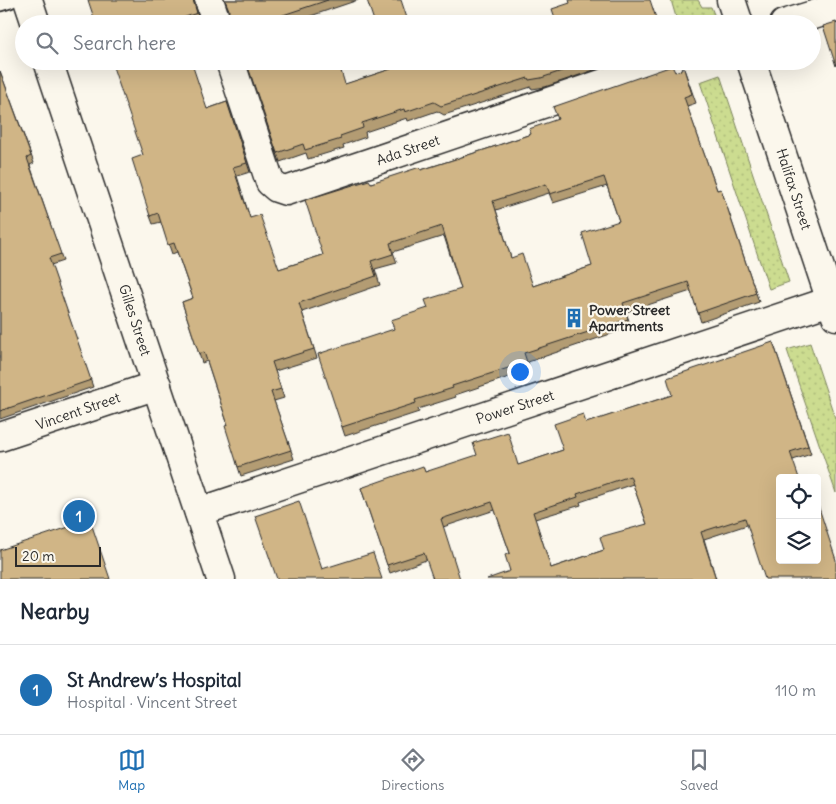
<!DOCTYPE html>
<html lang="en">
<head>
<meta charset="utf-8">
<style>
	body { margin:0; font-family:Delius,sans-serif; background:#f6f6f7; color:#1f2937 }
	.controls { position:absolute; right:15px; bottom:15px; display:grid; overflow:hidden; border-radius:5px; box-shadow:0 5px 20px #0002 }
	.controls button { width:45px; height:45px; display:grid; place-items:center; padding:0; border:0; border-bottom:1px solid #e0e1e3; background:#fff; color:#1f2937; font:25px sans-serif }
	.scale { position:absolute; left:15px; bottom:12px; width:86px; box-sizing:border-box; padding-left:5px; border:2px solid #2b2b2b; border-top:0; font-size:14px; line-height:18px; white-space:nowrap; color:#2b2b2b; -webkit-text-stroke:4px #fbf7ec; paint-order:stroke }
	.you { position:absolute; left:519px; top:371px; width:18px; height:18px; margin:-12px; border:4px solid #fff; border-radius:50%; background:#1a73e8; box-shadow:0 0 0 8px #1a73e833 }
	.badge { display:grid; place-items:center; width:32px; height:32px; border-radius:50%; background:#1f6fb2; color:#fff; font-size:16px; font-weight:700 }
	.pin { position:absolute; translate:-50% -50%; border:2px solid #fff; box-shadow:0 1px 5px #0006 }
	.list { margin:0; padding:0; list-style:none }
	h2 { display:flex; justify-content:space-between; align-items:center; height:65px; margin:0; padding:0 20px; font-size:21px }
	h2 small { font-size:16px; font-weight:400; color:#747a83 }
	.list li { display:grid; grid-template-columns:32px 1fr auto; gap:15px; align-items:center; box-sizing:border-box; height:90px; padding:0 20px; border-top:1px solid #e0e1e3 }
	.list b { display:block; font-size:19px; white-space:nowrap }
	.list p { margin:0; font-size:16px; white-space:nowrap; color:#747a83 }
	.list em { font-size:16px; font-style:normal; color:#747a83 }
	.icon { flex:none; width:28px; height:28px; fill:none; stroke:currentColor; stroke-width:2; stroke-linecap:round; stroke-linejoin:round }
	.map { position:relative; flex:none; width:836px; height:579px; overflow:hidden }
	.search { position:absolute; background:#fff; box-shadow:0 5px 20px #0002; left:15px; right:15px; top:15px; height:55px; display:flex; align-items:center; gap:12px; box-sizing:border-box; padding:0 18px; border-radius:28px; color:#747a83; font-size:19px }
	.sheet { height:155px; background:#fff }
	nav { display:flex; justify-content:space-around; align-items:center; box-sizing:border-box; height:70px; border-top:1px solid #e0e1e3; background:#fff; font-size:14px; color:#747a83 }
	nav a { display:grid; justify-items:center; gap:2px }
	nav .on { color:#1f6fb2 }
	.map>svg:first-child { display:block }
	.grass { fill:url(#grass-dots); stroke:#7c845e }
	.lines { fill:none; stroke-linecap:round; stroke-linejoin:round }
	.lane-casing { stroke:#2b2b2b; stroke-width:19 }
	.street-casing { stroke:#2b2b2b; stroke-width:31 }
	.secondary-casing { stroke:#2b2b2b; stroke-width:31 }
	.lane { stroke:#fbf7ec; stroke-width:15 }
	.street { stroke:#fbf7ec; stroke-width:28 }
	.secondary { stroke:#fbf7ec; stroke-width:28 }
	.wall { fill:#b39c73; stroke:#2b2b2b; fill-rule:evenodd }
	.shaded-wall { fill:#927f5e; stroke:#2b2b2b }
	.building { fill:#d0b586; stroke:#2b2b2b; fill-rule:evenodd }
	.labels { text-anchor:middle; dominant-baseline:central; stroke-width:4.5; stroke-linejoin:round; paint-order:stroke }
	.street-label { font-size:14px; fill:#2b2b2b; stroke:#fbf7ec }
	.poi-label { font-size:14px; font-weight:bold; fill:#2b2b2b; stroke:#fbf7ec; text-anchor:start }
</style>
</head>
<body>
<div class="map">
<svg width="836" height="579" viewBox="0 0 836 579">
	<defs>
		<pattern id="grass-dots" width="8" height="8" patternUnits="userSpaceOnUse" patternTransform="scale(1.25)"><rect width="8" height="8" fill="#ccdc90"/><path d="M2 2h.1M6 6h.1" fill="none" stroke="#afbd7c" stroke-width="1.8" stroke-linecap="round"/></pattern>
	</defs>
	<rect width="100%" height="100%" fill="#fbf7ec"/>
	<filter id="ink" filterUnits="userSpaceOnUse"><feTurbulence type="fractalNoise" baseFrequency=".02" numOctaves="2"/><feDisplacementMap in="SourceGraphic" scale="10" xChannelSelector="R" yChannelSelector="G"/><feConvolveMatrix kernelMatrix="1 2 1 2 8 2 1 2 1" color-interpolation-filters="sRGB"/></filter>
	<g filter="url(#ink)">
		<g class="grass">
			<polygon points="671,0 698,0 702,7 711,7 716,19 702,24 678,24"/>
			<polygon points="720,75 789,282 769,289 700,82"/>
			<polygon points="810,343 836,421 836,493 787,350"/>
		</g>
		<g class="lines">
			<defs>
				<polyline id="lane" points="0,3 10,0"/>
				<g id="street">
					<polyline points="209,0 217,24"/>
					<polyline points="784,24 836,8"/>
					<polyline points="230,61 270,182 277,188 286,191 669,61"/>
					<polyline points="0,437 157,385"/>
					<polyline points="199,512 836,299"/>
				</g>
				<g id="secondary">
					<polyline points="28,0 36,24"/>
					<polyline points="731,0 739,24"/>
					<polyline points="48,61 221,579"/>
					<polyline points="751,61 836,316"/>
				</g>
			</defs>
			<use href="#lane" class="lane-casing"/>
			<use href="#street" class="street-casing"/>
			<use href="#secondary" class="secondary-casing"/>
			<use href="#lane" class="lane"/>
			<use href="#street" class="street"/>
			<use href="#secondary" class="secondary"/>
		</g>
		<g class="wall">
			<polygon points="194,0 200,22 195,24 96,24"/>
			<polygon points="225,0 358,0 287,24 229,24 229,10"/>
			<polygon points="246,61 277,66 346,84 391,69 388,61 620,61 545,87 532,89 531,87 444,115 437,111 408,121 407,118 365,132 366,137 343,145 344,148 308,159 306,153 280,162"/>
			<path d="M684 69 696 103 687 106 717 190 721 189 759 302 701 322 691 291 626 312 631 327 528 362 530 370 455 395 456 397 418 409 419 412 345 436 342 427 394 329 428 308 461 289 444 236 393 252 397 263 375 269 380 285 302 312 317 358 275 371 284 398 274 401 294 459 241 476 238 467 228 425 207 361 202 363 182 302 193 298 177 252 172 254 161 222 153 224 150 216 143 155 207 109 227 102 250 172 237 176 250 218 279 269 323 255 371 183 421 170 487 149 531 134 558 119 675 72ZM607 186 619 221 592 266 533 286 511 258 496 210 549 193 553 203Z"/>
			<polygon points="0,71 34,163 30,165 63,261 51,265 93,387 0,419"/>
			<path d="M773 342 811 454 793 460 747 525 704 539 716 579 510 571V553L495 510 443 527 426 560 390 573 361 488 425 472 519 465 563 450 587 423 672 395ZM633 484 647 524 604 550 551 568 535 519 581 505 580 502Z"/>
		</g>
		<polygon class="shaded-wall" points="193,0 194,0 200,22 197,13"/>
		<g class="building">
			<polygon points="88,0 193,0 197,13 177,20 178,24 96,24"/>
			<polygon points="225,0 328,0 262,22 263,24 229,24 228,20 229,10"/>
			<polygon points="367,0 401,0 409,24 375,24"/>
			<polygon points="569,0 650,0 658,24 557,24 552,9 570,3"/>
			<polygon points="499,15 502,24 472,24"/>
			<polygon points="836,22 836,66 823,26"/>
			<path d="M111 61H191L207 109 227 102 247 163 233 167 250 218 260 215 279 269 323 255 305 200 369 180 371 183 420 167 421 170 487 149 531 134 529 129 558 119 553 107 672 66 675 72 684 69 692 94 684 97 717 190 721 189 756 293 698 313 688 282 623 303 628 319 524 353 527 362 452 386 453 388 415 400 416 403 342 427 318 354 394 329 391 320 428 308 425 300 461 289 442 226 390 243 393 254 371 261 376 276 299 303 314 349 272 362 281 389 271 392 291 450 238 467 225 426 228 425 204 352 199 354 182 302 193 298 174 243 168 245 158 213 150 216 132 159 143 155ZM604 177 619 221 582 233 592 266 533 286 522 254 511 258 493 201 546 184 550 194Z"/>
			<polygon points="246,61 275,61 276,66 291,61 338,61 345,84 391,69 388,61 591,61 541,78 529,80 528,78 441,106 434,102 405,112 404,109 362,123 363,128 340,136 341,139 305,150 303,144 277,153"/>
			<polygon points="0,71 31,156 27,158 61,254 49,258 91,380 0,411"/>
			<path d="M773 342 808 446 790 452 799 478H780V560H817V502L836 560V579H765L745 518 701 532 716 579H487L510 571 505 555 510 553 492 502 441 519 460 579H433L424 553 387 565 361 488 423 466 425 472 477 455 473 443 508 432 518 465 563 450 554 424 583 414 586 423 672 395 667 378ZM630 476 647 524 600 537 604 550 551 568 533 512 578 497 577 494Z"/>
			<polygon points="299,501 322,569 373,553 382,579 277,579 255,516"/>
			<polygon points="90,520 110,579 0,579 0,550"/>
		</g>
	</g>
	<defs>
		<symbol id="building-bare" viewBox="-9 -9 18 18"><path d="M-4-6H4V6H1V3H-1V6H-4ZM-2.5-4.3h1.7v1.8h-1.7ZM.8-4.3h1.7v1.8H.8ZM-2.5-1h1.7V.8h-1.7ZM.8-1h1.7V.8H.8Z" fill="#1f6fb2" stroke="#fbf7ec" stroke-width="2.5" paint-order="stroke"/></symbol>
	</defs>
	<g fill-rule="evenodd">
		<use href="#building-bare" x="560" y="304" width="28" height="28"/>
	</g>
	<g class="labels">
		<g class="street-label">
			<text transform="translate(408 150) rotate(-19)">Ada Street</text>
			<text transform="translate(794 189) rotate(72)">Halifax Street</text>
			<text transform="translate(135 320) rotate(72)">Gilles Street</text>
			<text transform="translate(515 407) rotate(-18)">Power Street</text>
			<text transform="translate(78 411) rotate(-19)">Vincent Street</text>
		</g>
		<g class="poi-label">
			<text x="589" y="310">Power Street<tspan x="589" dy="16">Apartments</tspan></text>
		</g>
	</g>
</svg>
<div class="controls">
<button><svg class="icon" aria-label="locate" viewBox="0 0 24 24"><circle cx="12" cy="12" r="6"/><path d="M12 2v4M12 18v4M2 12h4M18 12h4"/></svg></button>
<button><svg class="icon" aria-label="layers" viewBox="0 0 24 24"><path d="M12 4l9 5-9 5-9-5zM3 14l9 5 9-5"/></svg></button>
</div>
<div class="scale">20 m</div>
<div class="you"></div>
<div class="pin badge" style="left:79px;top:516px">1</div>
<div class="search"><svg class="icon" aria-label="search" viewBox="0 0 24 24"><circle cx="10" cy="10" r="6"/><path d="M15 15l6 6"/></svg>Search here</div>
</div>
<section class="sheet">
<h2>Nearby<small></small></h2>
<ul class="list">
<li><span class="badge">1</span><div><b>St Andrew’s Hospital</b><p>Hospital · Vincent Street</p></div><em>110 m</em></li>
</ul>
</section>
<nav>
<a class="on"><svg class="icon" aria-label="map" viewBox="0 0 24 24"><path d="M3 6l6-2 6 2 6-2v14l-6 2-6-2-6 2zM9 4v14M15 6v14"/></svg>Map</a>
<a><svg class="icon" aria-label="directions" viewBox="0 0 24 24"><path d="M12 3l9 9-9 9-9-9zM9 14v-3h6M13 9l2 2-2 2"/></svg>Directions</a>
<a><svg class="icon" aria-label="saved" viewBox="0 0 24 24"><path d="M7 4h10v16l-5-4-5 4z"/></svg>Saved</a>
</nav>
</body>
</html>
